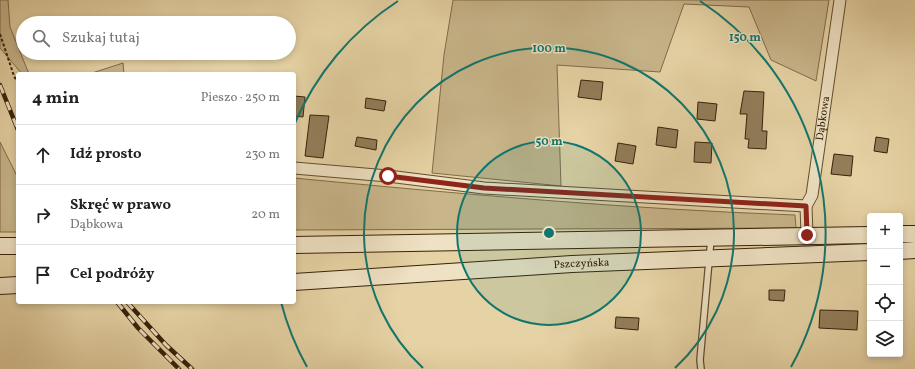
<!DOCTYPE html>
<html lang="pl">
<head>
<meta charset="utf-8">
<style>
	body { margin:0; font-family:Vollkorn,serif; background:#f6f6f6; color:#222 }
	.controls { position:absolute; right:12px; bottom:12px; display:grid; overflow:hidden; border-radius:4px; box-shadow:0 2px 6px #0003 }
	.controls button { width:36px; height:36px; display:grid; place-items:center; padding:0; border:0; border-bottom:1px solid #e0e0e0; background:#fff; color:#222; font:20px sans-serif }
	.stop { position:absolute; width:12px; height:12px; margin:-9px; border:3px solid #8f2418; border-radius:50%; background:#fff }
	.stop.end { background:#8f2418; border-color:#fff; box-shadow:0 1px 4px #0008 }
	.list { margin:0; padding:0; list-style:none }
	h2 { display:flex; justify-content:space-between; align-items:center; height:52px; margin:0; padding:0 16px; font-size:17px }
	h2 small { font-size:13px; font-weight:400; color:#767676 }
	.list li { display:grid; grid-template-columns:26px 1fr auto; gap:12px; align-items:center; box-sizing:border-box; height:60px; padding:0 16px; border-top:1px solid #e0e0e0 }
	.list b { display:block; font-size:15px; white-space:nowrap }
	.list p { margin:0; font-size:13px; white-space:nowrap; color:#767676 }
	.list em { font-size:13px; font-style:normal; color:#767676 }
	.icon { flex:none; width:22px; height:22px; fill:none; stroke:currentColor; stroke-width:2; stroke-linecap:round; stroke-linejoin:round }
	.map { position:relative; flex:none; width:915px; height:369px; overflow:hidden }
	.search { position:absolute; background:#fff; box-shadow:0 2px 6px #0003; left:16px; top:16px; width:280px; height:44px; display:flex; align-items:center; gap:10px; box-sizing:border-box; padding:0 14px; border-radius:22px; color:#767676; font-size:15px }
	.panel { position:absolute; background:#fff; box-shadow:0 2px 6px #0003; left:16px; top:72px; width:280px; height:232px; border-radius:4px }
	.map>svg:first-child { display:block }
	.green { fill:#c8b58a; stroke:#806b4a }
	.building { fill:#927e5a; stroke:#372109 }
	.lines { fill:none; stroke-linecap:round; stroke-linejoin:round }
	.service-casing { stroke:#634e30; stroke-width:8 }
	.minor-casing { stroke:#634e30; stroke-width:13 }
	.secondary-casing { stroke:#372109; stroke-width:18 }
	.path { stroke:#372109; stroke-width:2; stroke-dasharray:3 2; stroke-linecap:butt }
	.service { stroke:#efe2c4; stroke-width:5.5 }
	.minor { stroke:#efe2c4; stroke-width:11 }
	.secondary { stroke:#efe2c4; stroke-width:16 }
	.rail-casing { stroke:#372109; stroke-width:4.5 }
	.rail { stroke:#efe2c4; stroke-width:3; stroke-dasharray:9; stroke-linecap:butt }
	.route { stroke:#8f2418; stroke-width:5 }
	.ring { fill:none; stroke:#0f766e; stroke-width:2 }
	.labels { text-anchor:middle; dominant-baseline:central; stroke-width:3; stroke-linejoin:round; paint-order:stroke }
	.street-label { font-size:11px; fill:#372109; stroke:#efe2c4 }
	.centre { fill:#0f766e; stroke:#efe2c4; stroke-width:2 }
	.ring-label { font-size:12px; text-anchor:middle; font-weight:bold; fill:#0f766e; stroke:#efe2c4; stroke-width:3; stroke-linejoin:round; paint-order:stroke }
</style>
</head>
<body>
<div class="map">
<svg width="915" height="369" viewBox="0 0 915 369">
	<rect width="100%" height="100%" fill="#e6d3a5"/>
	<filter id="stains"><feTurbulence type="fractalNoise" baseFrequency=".005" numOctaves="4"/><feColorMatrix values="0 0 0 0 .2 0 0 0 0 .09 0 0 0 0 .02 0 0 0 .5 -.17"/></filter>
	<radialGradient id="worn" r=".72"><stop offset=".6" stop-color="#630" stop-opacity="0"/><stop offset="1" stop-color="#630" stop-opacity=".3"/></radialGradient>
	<g class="green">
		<polygon points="0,0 8,0 10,27 29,74 22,74 0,48"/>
		<polygon points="453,0 829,0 816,81 771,60 749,7 684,4 660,72 557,65 561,186 432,173 444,55"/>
		<polygon points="123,63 124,74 89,74"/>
		<polygon points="0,142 18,178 18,232 0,232"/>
		<path d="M294 178C461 194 628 209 795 215L796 228 294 230Z"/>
	</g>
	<g class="building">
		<polygon points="581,80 603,82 601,100 578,97"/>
		<polygon points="744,91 764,92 762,131 767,131 766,149 748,148 749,139 745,139 747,114 740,114"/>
		<polygon points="294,96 305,97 303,117 294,116"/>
		<polygon points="366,98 386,101 384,111 365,108"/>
		<polygon points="698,102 717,104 715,121 697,119"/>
		<polygon points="310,115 329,116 323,158 305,156"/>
		<polygon points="658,127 678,130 676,148 656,145"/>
		<polygon points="357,137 377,140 376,150 355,146"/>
		<polygon points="876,137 889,139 887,153 874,151"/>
		<polygon points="695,142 712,143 711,163 694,162"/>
		<polygon points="618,143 636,146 633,164 615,161"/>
		<polygon points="834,154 853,156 851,176 831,174"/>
		<polygon points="769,290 785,290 784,301 769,300"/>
		<polygon points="820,310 858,311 857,330 819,328"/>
		<polygon points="616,317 639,318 638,330 615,328"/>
	</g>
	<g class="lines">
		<defs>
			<polyline id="service" points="701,369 700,360 711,239"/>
			<g id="minor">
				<polyline points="294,168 388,176 484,188 806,206"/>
				<path id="s1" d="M807 235 806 206 812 195 840 0"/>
			</g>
			<g id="secondary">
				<polyline points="900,234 915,234"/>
				<polyline points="294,245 870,235"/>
				<polyline points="0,246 18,246"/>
				<polyline points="900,251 915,250"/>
				<path id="s2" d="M294 282 572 264 870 252"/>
				<polyline points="0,286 18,285"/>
			</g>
		</defs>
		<use href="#service" class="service-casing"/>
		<use href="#minor" class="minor-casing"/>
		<use href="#secondary" class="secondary-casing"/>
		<polyline class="path" points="0,34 14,76 18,83"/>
		<use href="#service" class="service"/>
		<use href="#minor" class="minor"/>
		<use href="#secondary" class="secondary"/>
		<defs>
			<g id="rail">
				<polyline points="0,85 18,130"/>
				<polyline points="117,302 138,328 179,369"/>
				<polyline points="127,302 166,345 192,369"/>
			</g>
		</defs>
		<use href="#rail" class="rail-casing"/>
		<use href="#rail" class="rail"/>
	</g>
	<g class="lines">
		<polyline class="route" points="388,176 484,188 806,206 807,235"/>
	</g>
	<circle cx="549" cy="233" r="92" fill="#0f766e" fill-opacity=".12"/>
	<g class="ring">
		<circle cx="549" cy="233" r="92"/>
		<path d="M423 368A185 185 0 1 1 675 368"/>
		<path d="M307 367A277 277 0 0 1 281 302M294 125A277 277 0 0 1 398 1M700 1A277 277 0 0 1 791 367"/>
	</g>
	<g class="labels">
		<g class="street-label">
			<text stroke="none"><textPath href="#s1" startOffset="119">Dąbkowa</textPath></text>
			<text stroke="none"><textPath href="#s2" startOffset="288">Pszczyńska</textPath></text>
		</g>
	</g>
	<circle cx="549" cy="233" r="6" class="centre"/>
	<g class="ring-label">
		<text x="745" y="41">150 m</text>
		<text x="549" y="52">100 m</text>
		<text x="549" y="145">50 m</text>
	</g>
	<rect width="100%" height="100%" filter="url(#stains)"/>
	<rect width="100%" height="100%" fill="url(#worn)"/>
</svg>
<div class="controls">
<button>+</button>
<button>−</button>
<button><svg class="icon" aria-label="locate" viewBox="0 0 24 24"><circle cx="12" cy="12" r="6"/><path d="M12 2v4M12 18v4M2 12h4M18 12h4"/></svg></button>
<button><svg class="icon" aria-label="layers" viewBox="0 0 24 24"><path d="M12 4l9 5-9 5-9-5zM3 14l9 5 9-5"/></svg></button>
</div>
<div class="stop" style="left:388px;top:176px"></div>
<div class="stop end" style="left:807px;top:235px"></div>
<div class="search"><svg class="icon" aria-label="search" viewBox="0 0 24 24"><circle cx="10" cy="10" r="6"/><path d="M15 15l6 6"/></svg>Szukaj tutaj</div>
<section class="panel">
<h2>4 min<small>Pieszo · 250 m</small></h2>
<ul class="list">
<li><svg class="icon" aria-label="ahead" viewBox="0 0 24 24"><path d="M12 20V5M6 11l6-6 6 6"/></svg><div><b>Idź prosto</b></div><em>230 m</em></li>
<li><svg class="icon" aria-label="right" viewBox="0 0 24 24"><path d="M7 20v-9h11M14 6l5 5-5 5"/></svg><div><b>Skręć w prawo</b><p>Dąbkowa</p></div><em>20 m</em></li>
<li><svg class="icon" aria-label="arrive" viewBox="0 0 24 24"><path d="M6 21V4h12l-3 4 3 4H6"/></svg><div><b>Cel podróży</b></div></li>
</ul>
</section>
</div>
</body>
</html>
